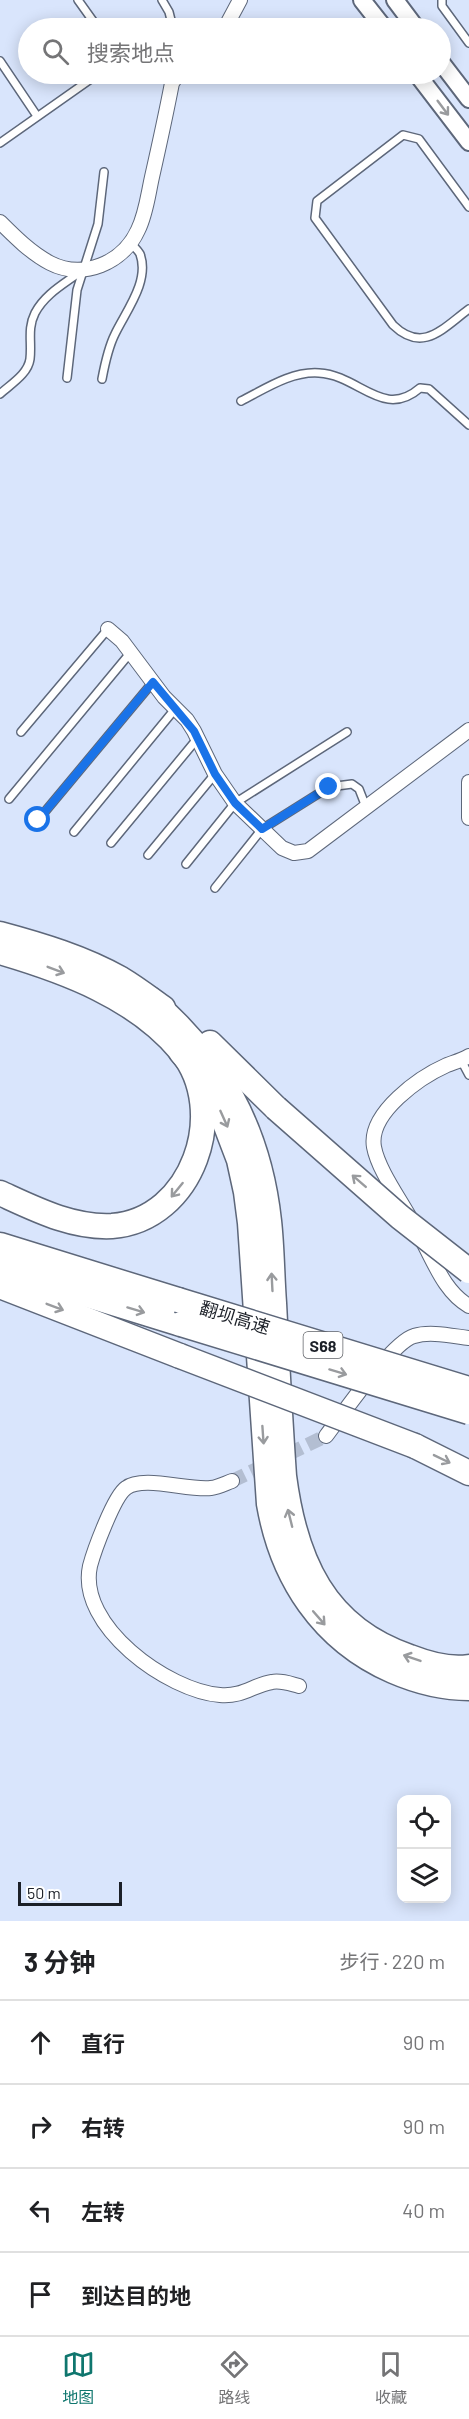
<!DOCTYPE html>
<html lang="zh">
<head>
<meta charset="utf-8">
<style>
	body { margin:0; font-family:Barlow,"Noto Sans SC",sans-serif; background:#f2f2f2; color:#202124 }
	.controls { position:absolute; right:18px; bottom:18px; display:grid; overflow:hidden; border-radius:12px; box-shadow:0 3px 15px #0003 }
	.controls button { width:54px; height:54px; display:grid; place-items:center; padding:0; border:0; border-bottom:2px solid #e0e0e0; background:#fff; color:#202124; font:30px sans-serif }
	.scale { position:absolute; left:18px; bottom:15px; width:104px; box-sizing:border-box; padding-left:6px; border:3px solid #1c2028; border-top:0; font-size:16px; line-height:21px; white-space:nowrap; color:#1c2028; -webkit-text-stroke:4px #fff; paint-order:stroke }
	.stop { position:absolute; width:18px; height:18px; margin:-14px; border:4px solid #1a73e8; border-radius:50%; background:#fff }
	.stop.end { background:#1a73e8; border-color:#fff; box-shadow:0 2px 6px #0008 }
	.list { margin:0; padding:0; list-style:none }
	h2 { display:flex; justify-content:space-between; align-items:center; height:78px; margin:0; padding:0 24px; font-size:26px }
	h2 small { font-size:20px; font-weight:400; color:#757577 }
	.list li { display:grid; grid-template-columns:39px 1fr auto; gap:18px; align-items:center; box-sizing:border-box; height:84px; padding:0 24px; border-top:2px solid #e0e0e0 }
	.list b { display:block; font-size:22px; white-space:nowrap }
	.list em { font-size:20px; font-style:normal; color:#757577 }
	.icon { flex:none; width:33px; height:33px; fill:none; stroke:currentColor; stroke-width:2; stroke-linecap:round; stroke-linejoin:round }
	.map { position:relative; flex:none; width:469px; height:1921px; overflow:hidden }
	.search { position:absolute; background:#fff; box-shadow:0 3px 15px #0003; left:18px; right:18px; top:18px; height:66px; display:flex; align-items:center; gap:15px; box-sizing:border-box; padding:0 21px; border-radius:33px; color:#757577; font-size:22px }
	.sheet { height:414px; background:#fff }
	nav { display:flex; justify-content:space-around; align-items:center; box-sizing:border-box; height:84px; border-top:2px solid #e0e0e0; background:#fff; font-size:16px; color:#757577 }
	nav a { display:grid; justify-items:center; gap:3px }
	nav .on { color:#0f766e }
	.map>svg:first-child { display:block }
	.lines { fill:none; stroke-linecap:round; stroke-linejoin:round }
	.minor-tunnel { stroke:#b3bed2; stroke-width:14; stroke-dasharray:14 7; stroke-linecap:butt }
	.service-casing { stroke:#5d677a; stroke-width:10 }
	.minor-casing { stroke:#5d677a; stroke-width:16 }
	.tertiary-casing { stroke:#5d677a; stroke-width:20 }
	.motorway-casing { stroke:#5d677a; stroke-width:27 }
	.service { stroke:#fff; stroke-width:7 }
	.minor { stroke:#fff; stroke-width:14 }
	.tertiary { stroke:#fff; stroke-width:16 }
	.motorway { stroke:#fff; stroke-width:24 }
	.motorway-bridge-casing { stroke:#5d677a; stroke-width:27; stroke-linecap:butt }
	.motorway-bridge { stroke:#fff; stroke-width:24 }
	.oneway { stroke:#999b9e }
	.route { stroke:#1a73e8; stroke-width:8 }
	.labels { text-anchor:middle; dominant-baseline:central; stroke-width:6; stroke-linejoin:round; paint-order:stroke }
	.shield { fill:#fff; stroke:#606368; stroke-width:1.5 }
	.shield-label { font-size:16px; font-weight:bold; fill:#1c2028 }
	.street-label { font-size:18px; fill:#1c2028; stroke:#fff }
</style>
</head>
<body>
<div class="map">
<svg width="469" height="1921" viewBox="0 0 469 1921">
	<rect width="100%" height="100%" fill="#d9e5fc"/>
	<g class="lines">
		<polyline class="minor-tunnel" points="232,1481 326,1436"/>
		<defs>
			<g id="service">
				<polyline points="78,0 98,28"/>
				<polyline points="162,0 169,12 173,28"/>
				<polyline points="442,0 442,6 469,43"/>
				<polyline points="0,61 37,116"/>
				<polyline points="0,143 98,74"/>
				<path d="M469 207 419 139 403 135 317 201 315 218 393 325C423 354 443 328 469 309"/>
				<polyline points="67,378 77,290 98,224 104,172"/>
				<path d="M102 379C105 363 108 348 115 334 126 311 150 281 140 254 138 250 133 246 131 243"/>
				<path d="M0 394C11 384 28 374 30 359 32 342 27 329 35 313 45 294 64 284 80 272"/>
				<path d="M241 401C265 389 291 371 319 373 359 375 383 420 420 388L429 389 469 425"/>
				<polyline points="21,732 108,629"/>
				<polyline points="9,799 131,652"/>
				<polyline points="38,820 153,682"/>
				<polyline points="74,832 175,709"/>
				<polyline points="111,843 197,739"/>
				<polyline points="148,855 215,774"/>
				<polyline points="186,864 235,803 347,732"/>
				<polyline points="215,888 262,829 329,787 352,784 359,789 366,807"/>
				<polyline points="461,1060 469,1075"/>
			</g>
			<g id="minor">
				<polyline points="225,28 240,0"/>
				<path d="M0 222C15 237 31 253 50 263 83 280 123 263 138 230 146 214 148 195 152 177 159 146 166 114 172 83L178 74"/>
				<polyline points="108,629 122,641 164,697 187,720 194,731 215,774 235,803 282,848 294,853 308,851 469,730"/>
				<polyline points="469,782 469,818"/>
				<path d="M410 1218C399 1198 378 1169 374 1147 368 1113 420 1077 447 1065 455 1062 462 1060 469 1056"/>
				<path d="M422 1240C435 1264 445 1292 469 1306"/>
				<path d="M326 1436C342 1415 392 1342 414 1336 430 1331 452 1336 469 1338"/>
				<path d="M232 1481C226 1483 219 1487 211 1488 189 1491 143 1475 126 1488 114 1496 94 1551 90 1566 77 1626 168 1691 220 1695 243 1697 253 1685 272 1682 281 1680 291 1684 299 1686"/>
			</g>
			<g id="tertiary">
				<polyline points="362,0 384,28"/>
				<polyline points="395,0 416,28"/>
				<polyline points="440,61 469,99"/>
				<polyline points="417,74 469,142"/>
			</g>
			<g id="motorway">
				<path d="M0 934C41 945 84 958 121 979 136 988 149 998 163 1008"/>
				<path d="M0 952C65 971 136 997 181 1051 230 1111 193 1220 112 1226 72 1228 35 1209 0 1193"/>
				<path d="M150 999C220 1059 259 1129 269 1221 272 1248 272 1276 274 1303 277 1361 280 1418 284 1476 295 1560 324 1628 410 1657 428 1664 450 1670 469 1667"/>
				<polyline points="210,1043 276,1108"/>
				<path d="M181 1052 204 1079 218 1105 239 1160 246 1192 250 1223 269 1504C282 1578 322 1640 393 1671 416 1681 443 1688 469 1688"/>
				<polyline points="0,1245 178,1300"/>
				<polyline points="0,1268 181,1324"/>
				<polyline points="0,1286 180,1356"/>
				<polyline points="415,1446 469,1473"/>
			</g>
		</defs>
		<use href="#service" class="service-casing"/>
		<use href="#minor" class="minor-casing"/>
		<use href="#tertiary" class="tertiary-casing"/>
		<use href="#motorway" class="motorway-casing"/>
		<use href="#service" class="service"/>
		<use href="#minor" class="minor"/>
		<use href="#tertiary" class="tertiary"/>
		<use href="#motorway" class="motorway"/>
		<defs>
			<g id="motorway-bridge">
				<polyline points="276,1108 400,1217 469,1271"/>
				<polyline points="178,1300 469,1389"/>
				<polyline points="181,1324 469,1412"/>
				<polyline points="180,1356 415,1446"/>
			</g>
		</defs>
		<use href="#motorway-bridge" class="motorway-bridge-casing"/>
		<use href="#motorway-bridge" class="motorway-bridge"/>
	</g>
	<defs><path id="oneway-shaft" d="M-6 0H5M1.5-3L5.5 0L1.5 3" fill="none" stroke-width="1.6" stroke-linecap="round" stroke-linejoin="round" transform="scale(1.5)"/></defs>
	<g class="oneway">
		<use href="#oneway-shaft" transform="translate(443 108) rotate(53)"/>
		<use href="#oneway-shaft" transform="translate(56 970) rotate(21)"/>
		<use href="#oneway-shaft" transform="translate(224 1119) rotate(66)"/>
		<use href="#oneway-shaft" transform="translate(359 1181) rotate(-139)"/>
		<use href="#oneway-shaft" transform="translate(177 1190) rotate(129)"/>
		<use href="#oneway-shaft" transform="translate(272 1282) rotate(-93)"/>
		<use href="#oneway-shaft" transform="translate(55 1307) rotate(21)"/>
		<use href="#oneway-shaft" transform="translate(136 1310) rotate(17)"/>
		<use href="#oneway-shaft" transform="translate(338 1372) rotate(17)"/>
		<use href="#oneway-shaft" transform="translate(263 1435) rotate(86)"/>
		<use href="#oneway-shaft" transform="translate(442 1459) rotate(26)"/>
		<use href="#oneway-shaft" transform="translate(290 1518) rotate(-104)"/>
		<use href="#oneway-shaft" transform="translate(319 1618) rotate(49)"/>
		<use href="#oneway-shaft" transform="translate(412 1658) rotate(-161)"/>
	</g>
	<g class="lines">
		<polyline class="route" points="38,820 153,682 194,731 215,774 235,803 262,829 329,787"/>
	</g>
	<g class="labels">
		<rect class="shield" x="303.5" y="1332" width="39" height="26" rx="4.5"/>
		<g class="shield-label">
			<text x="323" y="1345">S68</text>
		</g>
		<g class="street-label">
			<text transform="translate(235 1317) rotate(17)">翻坝高速</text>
		</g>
	</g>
</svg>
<div class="controls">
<button><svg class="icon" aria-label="locate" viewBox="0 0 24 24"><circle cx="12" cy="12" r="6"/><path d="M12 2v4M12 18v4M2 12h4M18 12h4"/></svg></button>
<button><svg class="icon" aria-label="layers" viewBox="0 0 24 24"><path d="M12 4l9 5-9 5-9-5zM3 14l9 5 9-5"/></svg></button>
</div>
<div class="scale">50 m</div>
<div class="stop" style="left:38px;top:820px"></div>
<div class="stop end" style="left:329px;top:787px"></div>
<div class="search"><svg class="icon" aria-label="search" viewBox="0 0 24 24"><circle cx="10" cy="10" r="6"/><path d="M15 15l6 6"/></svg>搜索地点</div>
</div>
<section class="sheet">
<h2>3 分钟<small>步行 · 220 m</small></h2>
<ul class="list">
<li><svg class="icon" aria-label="ahead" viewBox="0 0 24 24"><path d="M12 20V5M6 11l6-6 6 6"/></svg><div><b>直行</b></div><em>90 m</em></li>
<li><svg class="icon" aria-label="right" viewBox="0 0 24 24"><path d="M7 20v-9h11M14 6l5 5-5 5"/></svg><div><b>右转</b></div><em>90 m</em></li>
<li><svg class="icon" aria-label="left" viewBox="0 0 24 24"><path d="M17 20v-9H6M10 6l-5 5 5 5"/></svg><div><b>左转</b></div><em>40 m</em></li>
<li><svg class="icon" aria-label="arrive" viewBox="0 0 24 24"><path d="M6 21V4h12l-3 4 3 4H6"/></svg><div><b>到达目的地</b></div></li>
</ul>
</section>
<nav>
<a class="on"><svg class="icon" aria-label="map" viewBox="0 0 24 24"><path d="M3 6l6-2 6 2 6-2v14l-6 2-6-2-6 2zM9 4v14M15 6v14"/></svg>地图</a>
<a><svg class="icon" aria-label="directions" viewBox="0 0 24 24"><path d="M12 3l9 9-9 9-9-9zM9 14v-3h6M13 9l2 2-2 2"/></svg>路线</a>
<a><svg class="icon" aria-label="saved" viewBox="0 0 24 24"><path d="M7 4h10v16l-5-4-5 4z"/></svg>收藏</a>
</nav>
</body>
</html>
